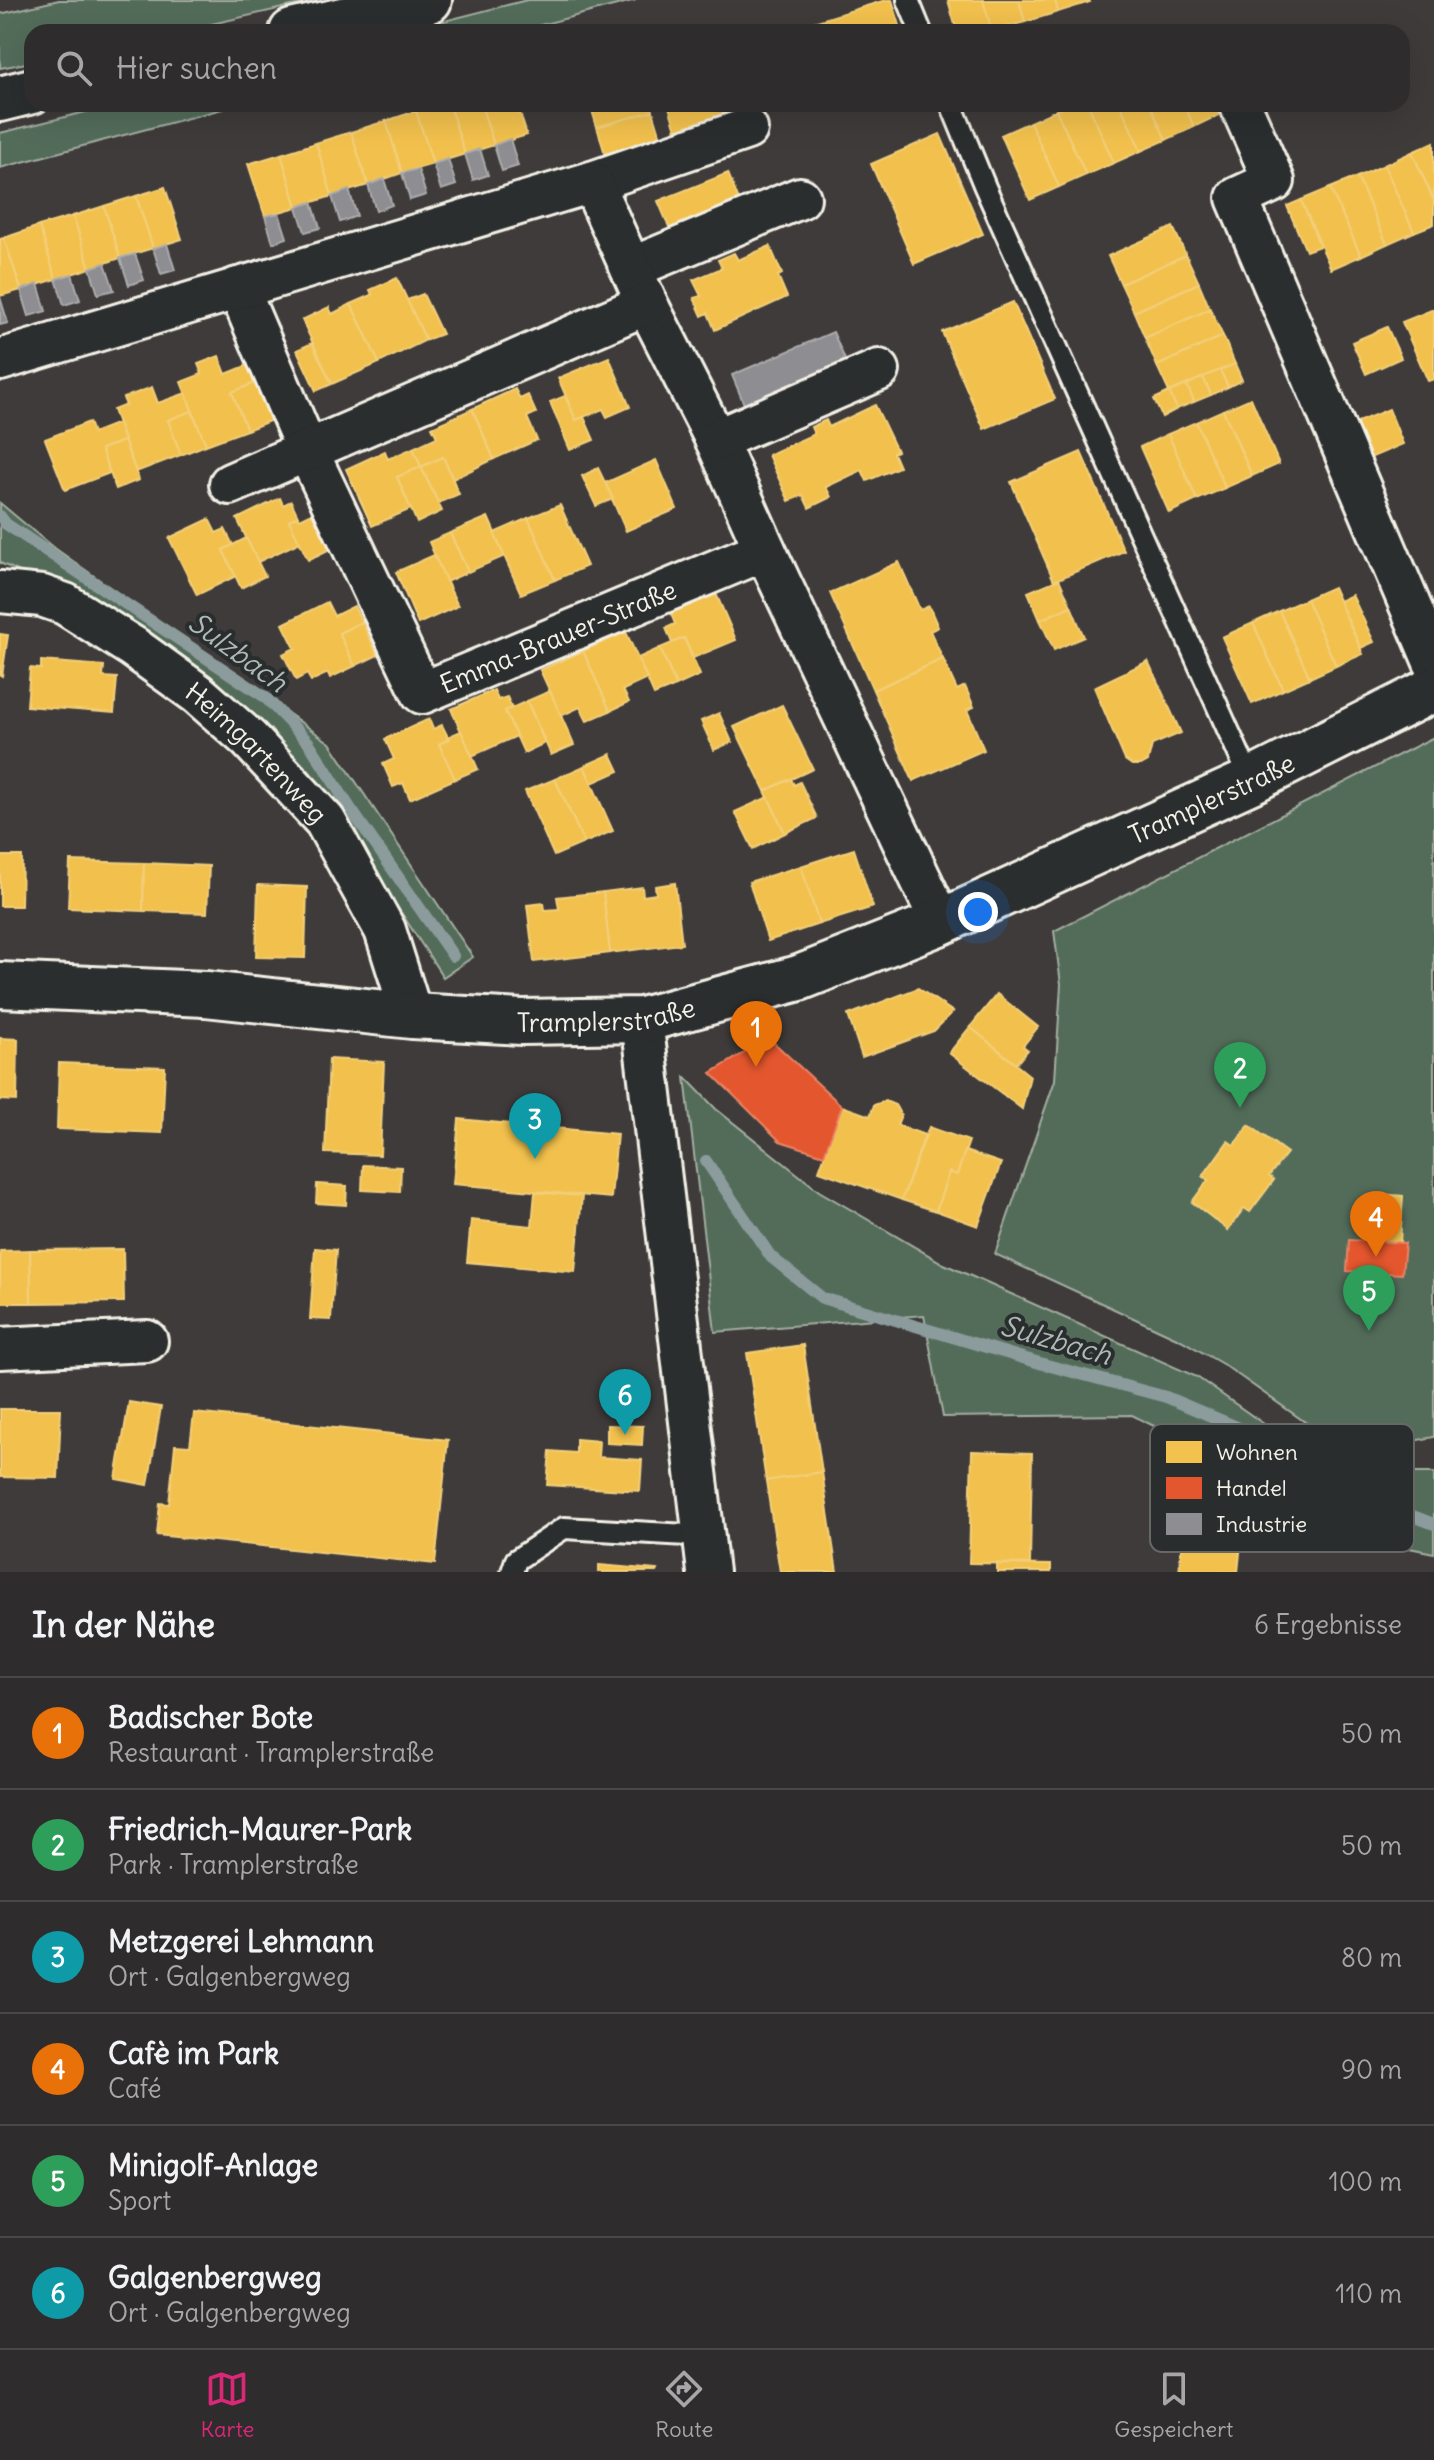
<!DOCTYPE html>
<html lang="de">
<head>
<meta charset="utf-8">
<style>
	body { margin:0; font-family:Delius,sans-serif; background:#363434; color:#f1f3f6 }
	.you { position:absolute; left:978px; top:912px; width:28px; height:28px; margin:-20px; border:6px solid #fff; border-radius:50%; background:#1a73e8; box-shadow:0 0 0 12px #1a73e833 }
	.badge { display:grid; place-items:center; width:52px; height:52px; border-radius:50%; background:#db2777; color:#fff; font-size:26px; font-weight:700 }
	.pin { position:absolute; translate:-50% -66px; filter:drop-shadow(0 2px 4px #0008) }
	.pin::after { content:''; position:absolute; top:42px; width:28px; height:24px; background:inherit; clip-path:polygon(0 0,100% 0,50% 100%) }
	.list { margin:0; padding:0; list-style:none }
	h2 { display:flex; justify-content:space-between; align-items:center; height:104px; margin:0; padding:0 32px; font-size:34px }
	h2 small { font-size:26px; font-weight:400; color:#a7a7a9 }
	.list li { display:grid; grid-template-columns:52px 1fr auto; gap:24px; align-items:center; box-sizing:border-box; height:112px; padding:0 32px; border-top:2px solid #494848 }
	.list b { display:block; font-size:30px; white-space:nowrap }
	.list p { margin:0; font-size:26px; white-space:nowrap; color:#a7a7a9 }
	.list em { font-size:26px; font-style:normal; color:#a7a7a9 }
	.icon { flex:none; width:44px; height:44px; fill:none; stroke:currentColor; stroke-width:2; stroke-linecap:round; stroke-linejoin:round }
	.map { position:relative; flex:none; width:1434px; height:1572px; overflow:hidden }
	.search { position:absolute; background:#2e2c2c; box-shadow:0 8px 32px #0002; left:24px; right:24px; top:24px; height:88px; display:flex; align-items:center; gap:20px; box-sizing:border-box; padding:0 28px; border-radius:24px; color:#a7a7a9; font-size:30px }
	.sheet { height:776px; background:#2e2c2c }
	nav { display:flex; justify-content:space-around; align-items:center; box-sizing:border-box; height:112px; border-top:2px solid #494848; background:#2e2c2c; font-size:22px; color:#a7a7a9 }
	nav a { display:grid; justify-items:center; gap:4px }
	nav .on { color:#db2777 }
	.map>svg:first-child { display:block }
	.green { fill:#536c5a; stroke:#a4aea1; stroke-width:2 }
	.homes { fill:#f2c14e; stroke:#f3cf7c; stroke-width:2 }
	.shops { fill:#e4572e; stroke:#e98566; stroke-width:2 }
	.industry { fill:#8d8d92; stroke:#acabac; stroke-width:2 }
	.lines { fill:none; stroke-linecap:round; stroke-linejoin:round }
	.stream { stroke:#8c9c9d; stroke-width:12 }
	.lane-casing { stroke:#f4f1e8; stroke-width:26 }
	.street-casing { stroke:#f4f1e8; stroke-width:46 }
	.secondary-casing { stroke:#f4f1e8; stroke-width:50 }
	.primary-casing { stroke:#f4f1e8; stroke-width:50 }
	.lane { stroke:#2a2d2e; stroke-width:20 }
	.street { stroke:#2a2d2e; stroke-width:40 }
	.secondary { stroke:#2a2d2e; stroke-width:44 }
	.primary { stroke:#2a2d2e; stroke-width:44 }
	.labels { text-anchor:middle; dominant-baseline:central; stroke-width:8; stroke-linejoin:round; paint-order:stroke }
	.street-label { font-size:26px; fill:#f4f1e8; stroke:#2a2d2e }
	.water-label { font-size:28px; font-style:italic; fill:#afb9b6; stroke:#2a2d2e }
	.key { fill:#2a2d2e; stroke:#676866; stroke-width:2 }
	.key-label { font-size:22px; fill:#f4f1e8 }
</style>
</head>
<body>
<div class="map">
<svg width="1434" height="1572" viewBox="0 0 1434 1572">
	<rect width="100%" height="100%" fill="#3e3b3a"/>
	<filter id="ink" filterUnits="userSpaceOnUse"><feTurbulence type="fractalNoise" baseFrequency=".0125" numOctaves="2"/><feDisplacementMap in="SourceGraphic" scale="16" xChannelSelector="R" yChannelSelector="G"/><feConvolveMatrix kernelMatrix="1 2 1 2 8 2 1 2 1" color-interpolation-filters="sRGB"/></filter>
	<g filter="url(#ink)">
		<g class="green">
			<polygon points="59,0 318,0 176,32 32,32 32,62 0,68 0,14"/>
			<polygon points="527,0 636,0 514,32 401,32"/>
			<polygon points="118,104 241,104 0,168 0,133"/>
			<polygon points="0,503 49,544 330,743 473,957 443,977 309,771 260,725 33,578 0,563"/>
			<polygon points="1434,737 1434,1437 1408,1442 1362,1443 1315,1429 1224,1365 1181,1340 995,1254 1055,1080 1061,984 1054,931"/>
			<polygon points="685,1077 716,1109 819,1191 944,1264 1197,1377 1291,1443 1353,1466 1385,1473 1434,1473 1434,1553 1325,1531 1319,1487 1278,1462 1172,1435 1132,1415 943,1417 924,1315 715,1332"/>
		</g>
		<g class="homes">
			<polygon points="886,0 892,0 902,32 781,32"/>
			<polygon points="948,0 983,0 992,31 957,32"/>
			<polygon points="983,0 1019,0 1025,22 992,31"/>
			<polygon points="1019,0 1055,0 1058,12 1025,22"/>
			<polygon points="1055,0 1089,0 1090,2 1058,12"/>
			<polygon points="440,104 449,104 465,154 433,164 416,111"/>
			<polygon points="449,104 481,104 494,145 465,154"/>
			<polygon points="481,104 517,104 527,135 494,145"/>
			<polygon points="590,104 651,104 653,111 597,127"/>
			<polygon points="678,104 728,104 731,117 677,133 669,107"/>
			<polygon points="1070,104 1088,104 1114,163 1086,175 1056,110"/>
			<polygon points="1088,104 1120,104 1141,151 1114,163"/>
			<polygon points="1120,104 1150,104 1166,140 1141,151"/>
			<polygon points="1150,104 1184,104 1194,127 1166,140"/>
			<polygon points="1201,104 1224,104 1227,111 1194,127 1187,111"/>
			<polygon points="1056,110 1086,175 1059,187 1030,122"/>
			<polygon points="416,111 433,164 402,173 386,121"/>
			<polygon points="653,111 661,137 605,154 597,127"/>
			<polygon points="386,121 402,173 368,185 351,132"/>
			<polygon points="1030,122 1059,187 1030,200 1001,135"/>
			<polygon points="351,132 368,185 332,196 316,143"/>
			<polygon points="940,134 983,234 914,264 871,164"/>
			<polygon points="1434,142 1434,201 1412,152"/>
			<polygon points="316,143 332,196 297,207 281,154"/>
			<polygon points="1412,152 1434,201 1434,224 1414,232 1384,165"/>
			<polygon points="281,154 297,207 265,216 248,164"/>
			<polygon points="1384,165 1414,232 1387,244 1357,177"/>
			<polygon points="728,173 741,206 672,234 658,201"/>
			<polygon points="1357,177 1387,244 1361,256 1330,188"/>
			<polygon points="165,187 182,239 153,248 136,196"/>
			<polygon points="1330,188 1361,256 1331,269 1301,200"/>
			<polygon points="136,196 153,248 120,258 104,206"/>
			<polygon points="1301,200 1320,246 1306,251 1287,206"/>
			<polygon points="104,206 120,258 90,268 73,216"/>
			<polygon points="73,216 90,268 56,279 39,226"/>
			<polygon points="39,226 56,279 21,290 4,238"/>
			<polygon points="1173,227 1186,255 1121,284 1108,256"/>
			<polygon points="4,238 21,290 0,296 0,239"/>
			<polygon points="770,246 782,274 778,276 787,297 715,330 708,313 702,316 694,298 701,296 693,280 722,268 718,260 734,253 738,260"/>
			<polygon points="1186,255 1199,283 1134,312 1121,284"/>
			<polygon points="397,278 426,340 379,363 351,304 372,295 370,290"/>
			<polygon points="1199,283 1210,309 1145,338 1134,312"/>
			<polygon points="423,294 442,334 426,340 407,300"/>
			<polygon points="1013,302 1055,399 984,429 942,332"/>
			<polygon points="351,304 379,363 332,384 302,320 329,307 332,314"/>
			<polygon points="1210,309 1223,336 1157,366 1145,338"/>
			<polygon points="1434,309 1434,379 1428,381 1402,322"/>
			<polygon points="1387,327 1401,358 1366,374 1352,342"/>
			<polygon points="1223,336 1235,364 1169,392 1157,366"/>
			<polygon points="312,343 332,384 316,391 297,350"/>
			<polygon points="219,356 226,374 248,365 255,383 232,392 247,430 206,445 181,382 202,374 198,364"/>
			<polygon points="609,357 630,407 607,417 603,409 576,420 558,378"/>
			<polygon points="1235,364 1242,380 1228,387 1220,370"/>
			<polygon points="1220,370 1228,387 1211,395 1203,377"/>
			<polygon points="1203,377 1211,395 1194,402 1187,385"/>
			<polygon points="255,383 272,420 247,430 232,392"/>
			<polygon points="1187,385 1194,402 1177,409 1169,392"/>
			<polygon points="152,387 158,403 186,393 192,411 168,420 181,455 136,472 113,410 126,405 123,398"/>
			<polygon points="515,389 520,399 528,395 536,413 527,417 537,440 494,459 472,409"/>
			<polygon points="1169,392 1177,409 1162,417 1154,399"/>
			<polygon points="565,396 576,420 584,417 594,440 570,450 550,402"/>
			<polygon points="1251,398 1279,464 1252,476 1223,410"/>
			<polygon points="875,405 897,451 893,453 899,467 867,481 862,470 826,487 831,497 809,508 803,495 789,501 768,455 814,434 811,427 826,420 829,427"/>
			<polygon points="472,409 494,459 453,479 443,457 421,467 413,448 437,437 432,427"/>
			<polygon points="1389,409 1403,444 1370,458 1355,423"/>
			<polygon points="1223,410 1252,476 1225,488 1196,422"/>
			<polygon points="192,411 206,445 181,455 168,420"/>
			<polygon points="89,422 93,433 118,423 124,441 101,449 110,473 65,490 45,439"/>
			<polygon points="1196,422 1225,488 1197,500 1168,434"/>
			<polygon points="1168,434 1197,500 1169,513 1140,447"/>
			<polygon points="124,441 139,480 116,489 101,449"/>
			<polygon points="413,448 421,467 397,477 411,509 372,526 346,469 385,451 388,459"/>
			<polygon points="1081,452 1124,551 1054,581 1011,482"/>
			<polygon points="443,457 459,494 438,503 421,467"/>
			<polygon points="656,460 677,509 626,531 605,483"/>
			<polygon points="421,467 442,511 417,523 397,477"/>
			<polygon points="598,468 613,499 596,506 582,476"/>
			<polygon points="280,498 283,505 291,501 298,516 289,520 300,542 258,562 237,519"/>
			<polygon points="560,505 587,566 555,580 528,518"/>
			<polygon points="312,513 330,549 308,560 289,520 298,516 300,519"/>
			<polygon points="488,517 505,556 468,572 450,533"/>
			<polygon points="528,518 555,580 521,594 494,533"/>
			<polygon points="209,519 216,533 225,529 233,545 223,550 236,576 197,595 169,538"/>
			<polygon points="450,533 468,572 446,582 429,542"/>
			<polygon points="246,538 265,576 241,588 223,550"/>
			<polygon points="434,555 458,606 418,624 396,572"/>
			<polygon points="899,562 920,610 929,606 938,627 930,631 943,659 873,690 830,593"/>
			<polygon points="1059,579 1071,606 1040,620 1028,592"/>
			<polygon points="1333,587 1363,654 1336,666 1306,599"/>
			<polygon points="714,589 736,640 693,658 684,638 672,643 666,628 675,624 669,609"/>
			<polygon points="1352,595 1374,642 1361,648 1339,601"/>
			<polygon points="1306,599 1336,666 1310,678 1279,611"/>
			<polygon points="327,602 334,616 354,606 362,622 339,633 355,666 330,678 328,673 311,681 307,674 296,680 283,654 295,648 283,624"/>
			<polygon points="1071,606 1084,637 1054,650 1040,620"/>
			<polygon points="1279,611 1310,678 1283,690 1253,623"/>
			<polygon points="362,622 378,655 355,666 339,633"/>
			<polygon points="1253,623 1283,690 1252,704 1222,637"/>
			<polygon points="626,632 647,679 623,690 629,702 610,711 583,651"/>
			<polygon points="0,634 8,635 2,676 0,675"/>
			<polygon points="684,638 700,675 676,686 660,648"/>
			<polygon points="660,648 676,686 654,695 638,658"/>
			<polygon points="583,651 610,711 587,721 580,707 561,716 540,670"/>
			<polygon points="943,659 957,690 965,686 974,707 967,710 984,750 913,781 873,690"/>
			<polygon points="41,661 104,666 103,677 117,678 114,713 27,706 30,668 41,669"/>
			<polygon points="1148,661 1181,733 1152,745 1148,761 1141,765 1132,765 1125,760 1094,687"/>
			<polygon points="494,690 498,700 507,697 512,708 505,711 517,736 472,756 451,709"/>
			<polygon points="550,691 574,745 551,755 527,701"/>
			<polygon points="527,701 545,743 524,753 505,711"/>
			<polygon points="782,705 813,769 765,791 734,727"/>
			<polygon points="719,713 732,742 714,750 701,721"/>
			<polygon points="429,719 433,729 442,725 449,739 439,744 455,779 410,799 403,783 393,787 383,764 394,759 385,739"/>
			<polygon points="461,731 478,769 455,779 439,744 449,739 447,737"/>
			<polygon points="611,754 619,771 592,783 584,766"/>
			<polygon points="584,766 613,831 584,843 555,779"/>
			<polygon points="555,779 584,843 554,856 525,791"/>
			<polygon points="791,779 794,785 800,782 817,818 785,833 765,791"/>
			<polygon points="768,797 785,833 753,849 735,812"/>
			<polygon points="854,849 873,907 819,924 801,866"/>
			<polygon points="0,856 22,856 21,906 0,906"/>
			<polygon points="70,861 144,863 143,911 68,908"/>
			<polygon points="144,863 209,866 207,913 143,911"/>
			<polygon points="801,866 819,924 768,941 749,882"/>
			<polygon points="675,883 682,944 610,953 603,892 642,887 643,896 656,894 655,886"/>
			<polygon points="258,885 307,887 305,958 256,957"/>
			<polygon points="603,892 610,953 534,962 527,905 544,903 545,910 559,909 557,897"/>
			<polygon points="918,988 953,1012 934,1031 862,1057 848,1015"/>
			<polygon points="997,994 1038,1027 1023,1046 1028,1050 1016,1064 970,1027"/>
			<polygon points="970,1027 1030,1076 1022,1109 949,1053"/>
			<polygon points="0,1038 18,1039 17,1101 0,1100"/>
			<polygon points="329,1059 384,1062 380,1155 325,1153"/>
			<polygon points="59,1063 165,1067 162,1133 57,1129"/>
			<polygon points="885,1101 895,1105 901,1115 897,1125 925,1135 902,1200 819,1171 842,1106 870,1116 874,1105"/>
			<polygon points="459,1119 617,1134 611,1198 453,1184"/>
			<polygon points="1249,1125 1287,1153 1269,1176 1274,1180 1250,1212 1244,1208 1228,1230 1192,1202 1208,1180 1203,1176 1228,1141 1234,1145"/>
			<polygon points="929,1127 969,1141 957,1175 949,1172 936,1211 902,1200"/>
			<polygon points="965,1151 1001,1163 978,1226 936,1211 949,1172 957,1175"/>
			<polygon points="363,1165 401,1167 400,1192 362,1190"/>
			<polygon points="317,1184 347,1186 346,1205 316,1203"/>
			<polygon points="535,1192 582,1196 575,1272 467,1262 471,1220 532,1226"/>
			<polygon points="1381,1194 1403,1196 1400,1243 1378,1241"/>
			<polygon points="315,1248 336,1250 331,1320 310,1319"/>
			<polygon points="123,1249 124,1302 31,1303 30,1250"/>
			<polygon points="30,1250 31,1303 0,1303 0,1251"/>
			<polygon points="803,1345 822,1472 766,1481 747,1353"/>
			<polygon points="129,1402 161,1407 148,1485 116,1479"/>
			<polygon points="0,1409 61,1409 58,1478 0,1477"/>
			<polygon points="194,1413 448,1440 435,1564 157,1535 160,1503 169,1504 175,1445 190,1446"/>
			<polygon points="607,1425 643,1426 642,1445 607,1443"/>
			<polygon points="576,1439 599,1441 598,1457 642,1460 640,1491 547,1485 550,1451 576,1453"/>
			<polygon points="972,1451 1032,1453 1030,1564 969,1563"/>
			<polygon points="1190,1469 1248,1475 1238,1572 1179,1572"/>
			<polygon points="822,1472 837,1572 780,1572 766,1481"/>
			<polygon points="997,1564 1051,1565 1051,1572 997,1572"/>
			<polygon points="599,1565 658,1570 657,1572 599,1572"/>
		</g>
		<g class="shops">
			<polygon points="769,1038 842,1106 824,1155 780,1141 711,1073"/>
			<polygon points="1349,1240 1405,1243 1402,1274 1347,1271"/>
		</g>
		<g class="industry">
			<polygon points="510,139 518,166 502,171 494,145"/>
			<polygon points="480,149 488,175 473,180 465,154"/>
			<polygon points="448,159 456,185 441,190 433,164"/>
			<polygon points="418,169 426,195 410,200 402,173"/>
			<polygon points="384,179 392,205 376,211 368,185"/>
			<polygon points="349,190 357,216 340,222 332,196"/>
			<polygon points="312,202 320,228 305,232 297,207"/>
			<polygon points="279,213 287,238 273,243 265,216"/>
			<polygon points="167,244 175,270 161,274 153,248"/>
			<polygon points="135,254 144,280 129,285 120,258"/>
			<polygon points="105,263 114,290 98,294 90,268"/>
			<polygon points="72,274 80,300 64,305 56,279"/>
			<polygon points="38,284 46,311 29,316 21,290"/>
			<polygon points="0,297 8,323 0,325"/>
			<polygon points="833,332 846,362 746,409 732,375"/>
		</g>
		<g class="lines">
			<g class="stream">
				<polyline points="0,516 6,524 265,697 309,743 350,808 453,956"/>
				<polyline points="706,1161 771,1257 822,1298 1043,1364 1166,1397 1270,1441 1392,1508 1434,1524"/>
			</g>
			<defs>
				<g id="lane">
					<polyline points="908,0 921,32"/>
					<polyline points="951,104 985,187 1251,781"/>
					<polyline points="512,1572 516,1560 564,1528 705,1536"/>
				</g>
				<g id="street">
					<polyline points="1240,104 1274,181 1237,198 1434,662"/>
					<polyline points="592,182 747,129"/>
					<polyline points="631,268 800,198"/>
					<path id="s1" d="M238 288 307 450 422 693 765 550"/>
					<polyline points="0,360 592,182 647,304 716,440 765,550 941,922"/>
					<polyline points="716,440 879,370"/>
					<polyline points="230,484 647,304"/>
					<path id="s2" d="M0 592 42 596 65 604 133 647 198 694 249 739 325 821 385 930 412 1016"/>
					<polyline points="642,1020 708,1572"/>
					<polyline points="0,1348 147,1341"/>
				</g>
				<g id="secondary">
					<path id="s3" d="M0 985 206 994 412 1016 522 1022 642 1020 799 978 941 922 1251 781 1434 689"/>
				</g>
				<g id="primary">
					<polyline points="292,32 429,0"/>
					<polyline points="0,99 32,91"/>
				</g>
			</defs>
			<use href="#lane" class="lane-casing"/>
			<use href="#street" class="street-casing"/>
			<use href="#secondary" class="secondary-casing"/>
			<use href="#primary" class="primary-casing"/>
			<use href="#lane" class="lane"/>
			<use href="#street" class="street"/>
			<use href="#secondary" class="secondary"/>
			<use href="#primary" class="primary"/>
		</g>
	</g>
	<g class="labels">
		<g class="street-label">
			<text stroke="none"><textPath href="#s1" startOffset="592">Emma-Brauer-Straße</textPath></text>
			<text stroke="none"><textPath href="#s2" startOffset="310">Heimgartenweg</textPath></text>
			<text stroke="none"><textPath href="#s3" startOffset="1256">Tramplerstraße</textPath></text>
			<text stroke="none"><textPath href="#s3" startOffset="608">Tramplerstraße</textPath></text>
		</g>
		<g class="water-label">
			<text transform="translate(238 652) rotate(36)">Sulzbach</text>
			<text transform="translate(1056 1340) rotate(16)">Sulzbach</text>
		</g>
	</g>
	<rect x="1150" y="1424" width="264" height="128" rx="12" class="key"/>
	<rect x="1166" y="1441" width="36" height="22" fill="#f2c14e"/>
	<rect x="1166" y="1477" width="36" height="22" fill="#e4572e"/>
	<rect x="1166" y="1513" width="36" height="22" fill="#8d8d92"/>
	<g class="key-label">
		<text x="1216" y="1460">Wohnen</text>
		<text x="1216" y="1496">Handel</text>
		<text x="1216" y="1532">Industrie</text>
	</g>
</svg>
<div class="you"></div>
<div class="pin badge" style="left:756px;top:1067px;background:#e8710a">1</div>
<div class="pin badge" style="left:1240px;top:1108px;background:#2e9e5b">2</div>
<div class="pin badge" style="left:535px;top:1159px;background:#0f9aa8">3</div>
<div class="pin badge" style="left:1376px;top:1257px;background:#e8710a">4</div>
<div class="pin badge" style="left:1369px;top:1331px;background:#2e9e5b">5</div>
<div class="pin badge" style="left:625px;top:1435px;background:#0f9aa8">6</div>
<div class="search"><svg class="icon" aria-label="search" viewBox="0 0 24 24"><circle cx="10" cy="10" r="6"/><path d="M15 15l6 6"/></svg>Hier suchen</div>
</div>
<section class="sheet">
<h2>In der Nähe<small>6 Ergebnisse</small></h2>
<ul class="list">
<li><span class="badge" style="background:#e8710a">1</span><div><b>Badischer Bote</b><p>Restaurant · Tramplerstraße</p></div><em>50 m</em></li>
<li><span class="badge" style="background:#2e9e5b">2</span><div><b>Friedrich-Maurer-Park</b><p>Park · Tramplerstraße</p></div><em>50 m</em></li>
<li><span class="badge" style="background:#0f9aa8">3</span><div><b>Metzgerei Lehmann</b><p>Ort · Galgenbergweg</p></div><em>80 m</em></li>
<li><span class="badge" style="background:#e8710a">4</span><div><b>Cafè im Park</b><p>Café</p></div><em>90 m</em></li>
<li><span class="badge" style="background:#2e9e5b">5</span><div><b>Minigolf-Anlage</b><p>Sport</p></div><em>100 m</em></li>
<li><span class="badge" style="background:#0f9aa8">6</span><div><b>Galgenbergweg</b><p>Ort · Galgenbergweg</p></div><em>110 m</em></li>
</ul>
</section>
<nav>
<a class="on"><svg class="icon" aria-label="map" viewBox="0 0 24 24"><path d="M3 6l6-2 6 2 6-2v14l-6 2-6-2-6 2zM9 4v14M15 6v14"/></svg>Karte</a>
<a><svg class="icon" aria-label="directions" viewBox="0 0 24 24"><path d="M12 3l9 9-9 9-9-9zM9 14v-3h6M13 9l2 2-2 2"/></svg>Route</a>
<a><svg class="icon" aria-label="saved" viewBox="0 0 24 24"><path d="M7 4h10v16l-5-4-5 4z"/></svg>Gespeichert</a>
</nav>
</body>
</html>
